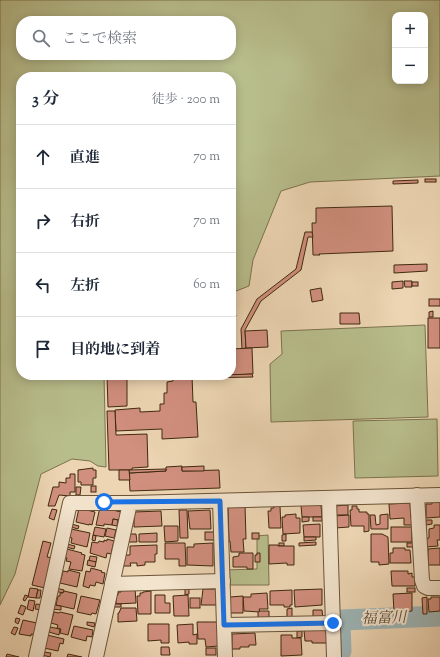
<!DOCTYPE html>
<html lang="ja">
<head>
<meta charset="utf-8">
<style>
	body { margin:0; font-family:"Sorts Mill Goudy","Noto Serif JP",serif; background:#f6f6f7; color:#1f2937 }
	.controls { position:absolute; right:12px; top:12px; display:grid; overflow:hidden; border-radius:8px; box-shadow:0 2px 10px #0003 }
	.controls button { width:36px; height:36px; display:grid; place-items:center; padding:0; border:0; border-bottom:1px solid #e0e1e3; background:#fff; color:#1f2937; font:20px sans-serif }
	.stop { position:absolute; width:12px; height:12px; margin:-9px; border:3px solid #1a73e8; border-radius:50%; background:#fff }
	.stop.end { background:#1a73e8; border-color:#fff; box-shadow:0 1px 4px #0008 }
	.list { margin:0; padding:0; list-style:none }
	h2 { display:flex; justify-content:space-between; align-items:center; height:52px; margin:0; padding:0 16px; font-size:17px }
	h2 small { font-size:13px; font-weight:400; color:#747a83 }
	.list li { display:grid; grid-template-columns:26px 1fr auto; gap:12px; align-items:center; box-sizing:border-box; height:64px; padding:0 16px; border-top:1px solid #e0e1e3 }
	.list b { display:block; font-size:15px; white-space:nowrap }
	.list em { font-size:13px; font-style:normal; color:#747a83 }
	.icon { flex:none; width:22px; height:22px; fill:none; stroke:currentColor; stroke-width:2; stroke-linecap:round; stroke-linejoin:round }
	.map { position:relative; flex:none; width:440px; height:657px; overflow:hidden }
	.search { position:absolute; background:#fff; box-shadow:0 2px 10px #0003; left:16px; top:16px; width:220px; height:44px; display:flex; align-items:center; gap:10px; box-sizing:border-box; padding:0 14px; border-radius:16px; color:#747a83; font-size:15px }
	.panel { position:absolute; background:#fff; box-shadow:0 2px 10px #0003; left:16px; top:72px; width:220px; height:308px; border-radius:16px }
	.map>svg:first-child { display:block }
	.green { fill:#b8bd8c; stroke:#7c734e; fill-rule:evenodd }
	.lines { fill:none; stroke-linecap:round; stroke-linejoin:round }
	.river { stroke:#9eb6b8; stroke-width:21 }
	.building { fill:#d18f7e; stroke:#40290f }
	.minor-casing { stroke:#6b5438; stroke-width:16 }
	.minor { stroke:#f3e4ce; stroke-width:14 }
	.route { stroke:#1a73e8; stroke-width:5 }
	.labels { text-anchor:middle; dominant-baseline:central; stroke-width:4; stroke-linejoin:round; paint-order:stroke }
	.water-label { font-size:15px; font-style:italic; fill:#584c39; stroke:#f3e4ce }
</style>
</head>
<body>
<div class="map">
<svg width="440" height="657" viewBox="0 0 440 657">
	<rect width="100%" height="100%" fill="#edd5b3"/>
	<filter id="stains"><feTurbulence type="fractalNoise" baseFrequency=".005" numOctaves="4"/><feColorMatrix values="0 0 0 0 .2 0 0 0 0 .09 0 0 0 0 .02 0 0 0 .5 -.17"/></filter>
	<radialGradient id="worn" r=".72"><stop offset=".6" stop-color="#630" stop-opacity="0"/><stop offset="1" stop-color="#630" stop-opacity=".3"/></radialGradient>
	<g class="green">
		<path d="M0 0H440V176L310 182 281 191 253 260 249 286 231 293V77H21V375H104L106 467 98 466 90 461 72 459 41 474 15 574 0 605ZM395 15H425V81H395ZM21 21H231V55H21Z"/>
		<polygon points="425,325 428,417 271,422 270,364 282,354 281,331"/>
		<polygon points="437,419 438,476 355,478 353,421"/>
		<polygon points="268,535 269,585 224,585 224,570 257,569 257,536"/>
	</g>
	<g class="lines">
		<polyline class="river" points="341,651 340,623 342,620 440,616"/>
	</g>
	<g class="building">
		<rect x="425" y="179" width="11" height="3"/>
		<polygon points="418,180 418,183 393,184 393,181"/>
		<polygon points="392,206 393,251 319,254 320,255 313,255 312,223 316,223 316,208"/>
		<polygon points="305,232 312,232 313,237 308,237 301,270 261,301 245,330 246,348 242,349 241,329 257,299 296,269"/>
		<polygon points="427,264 427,271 394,273 394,265"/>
		<polygon points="403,281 403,288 392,289 392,282"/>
		<polygon points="404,281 412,281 412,287 405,287"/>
		<rect x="412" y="282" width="6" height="4"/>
		<polygon points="321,288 323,300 312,302 310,290"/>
		<rect x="429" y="299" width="11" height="7"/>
		<polygon points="231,307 233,307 236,316 231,318"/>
		<polygon points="433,311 433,317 429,317 429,312"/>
		<polygon points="340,313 359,313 360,324 340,324"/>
		<rect x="428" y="318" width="12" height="30"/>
		<polygon points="267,330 268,347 246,348 245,331"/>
		<polygon points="252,348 253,374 231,375 231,349"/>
		<polygon points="252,374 253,377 197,378 197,376"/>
		<polygon points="107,375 117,375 117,378 121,378 121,375 218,375 192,376 193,402 196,402 198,437 162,439 162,429 116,431 115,410 140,408 140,412 160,411 160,404 164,404 164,393 167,393 167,382 173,381 173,377 127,378 127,406 108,407"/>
		<polygon points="107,411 115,411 116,435 147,434 148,467 132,468 132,470 109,470"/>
		<polygon points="182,466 182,471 219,470 220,488 130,491 129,473 166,471 166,467"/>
		<polygon points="204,466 204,471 182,471 182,467"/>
		<polygon points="93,468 93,470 96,470 96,478 93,478 93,485 81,485 81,482 78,482 78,470"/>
		<polygon points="166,469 166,471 129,473 129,470"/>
		<polygon points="119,470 129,470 130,480 119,480"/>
		<polygon points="70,474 75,474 75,492 70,492 70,496 59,495 55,506 48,506 53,487 59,487 59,482 66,483 66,478 70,478"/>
		<rect x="91" y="486" width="5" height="6"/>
		<polygon points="76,487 81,487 80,495 76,495"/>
		<polygon points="432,502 440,502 440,517 426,518 426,504 432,504"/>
		<polygon points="410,503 411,518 413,518 413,525 404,525 404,518 390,519 389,504"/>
		<polygon points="245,505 246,539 243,539 244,552 231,552 230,541 229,541 228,508 229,506"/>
		<polygon points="301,505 321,505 322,517 302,517"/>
		<polygon points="348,505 348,515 334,515 334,506"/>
		<polygon points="274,506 280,506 281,528 269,528 268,511 271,511 271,508 274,508"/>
		<polygon points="352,506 357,506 357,509 359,509 359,512 367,512 367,514 369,514 369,531 364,532 364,526 351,526 350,510 352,510"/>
		<polygon points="100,507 121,512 119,520 113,519 112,525 104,524 104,526 96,525"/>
		<polygon points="79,508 95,512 92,525 89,524 89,525 76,522"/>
		<polygon points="52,509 57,510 54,520 49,518"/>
		<polygon points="179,510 187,510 188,538 180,538"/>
		<polygon points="210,510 211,529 190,529 188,511"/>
		<polygon points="161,511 162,526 134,527 134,512"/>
		<polygon points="296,514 296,518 300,518 300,533 283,534 282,517 285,517 285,515"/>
		<polygon points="388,514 388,529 371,529 370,515 375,515 376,525 380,524 380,515"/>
		<polygon points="349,515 349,527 335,528 334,516"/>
		<polygon points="302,517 309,517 309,521 302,522"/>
		<rect x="313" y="517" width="9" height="4"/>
		<polygon points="113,519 118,520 117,526 112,525"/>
		<polygon points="426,520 432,520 432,524 426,525"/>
		<polygon points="71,524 79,526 78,529 71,527"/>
		<polygon points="320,524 320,537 304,537 303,525"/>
		<polygon points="434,525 440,525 440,540 437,540 438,546 426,547 425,539 429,538 429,529 434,528"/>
		<polygon points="164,526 178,526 178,541 165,542"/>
		<polygon points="95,527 106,529 104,537 93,535"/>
		<rect x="391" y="527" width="21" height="15"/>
		<polygon points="107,528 116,530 114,538 105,536"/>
		<polygon points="71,529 90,533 87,547 71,543 72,538 69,537"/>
		<rect x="205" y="532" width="10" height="8"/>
		<polygon points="157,533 157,542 139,542 139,534"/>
		<rect x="252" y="533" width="7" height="6"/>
		<polygon points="128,534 136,534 137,542 128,542"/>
		<polygon points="286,534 286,541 282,541 282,535"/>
		<polygon points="371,534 382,534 388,537 389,564 379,565 379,562 371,562"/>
		<polygon points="93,535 96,536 95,541 92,540"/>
		<polygon points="304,537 316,537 316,540 304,541"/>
		<polygon points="107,539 114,541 111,554 107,553 106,558 90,553 92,542 98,543 99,541 104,542 104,540 107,541"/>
		<polygon points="43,541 51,543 47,557 53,558 45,588 32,585"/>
		<polygon points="316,542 316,545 299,546 299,543"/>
		<polygon points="165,543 185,543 186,566 179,566 179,559 165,559"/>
		<polygon points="213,543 213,566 187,565 187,547 194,547 194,544"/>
		<rect x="279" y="543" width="5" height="3"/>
		<rect x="407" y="543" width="7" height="4"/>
		<polygon points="67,544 75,546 74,549 66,547"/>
		<polygon points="157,545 157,554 155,554 155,562 145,562 145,565 137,566 137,563 130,563 131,566 122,566 124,555 130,555 130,546"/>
		<polygon points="269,545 278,545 278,546 294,546 294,565 287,565 287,563 269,564"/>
		<polygon points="393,548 405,548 405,550 410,550 411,563 390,563 390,553 393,553"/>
		<polygon points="440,548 440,565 428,565 428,549"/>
		<polygon points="67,549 82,553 81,554 85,555 82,571 69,569 71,562 66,561 67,558 65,557"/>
		<polygon points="239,553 253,553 253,569 247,569 247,567 233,567 233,557 239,556"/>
		<polygon points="257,553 260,553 260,562 255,562 255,555 257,555"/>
		<polygon points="90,556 97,557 96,562 89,561"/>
		<polygon points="88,560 96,562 95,567 87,565"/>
		<polygon points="91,568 102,571 101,572 105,573 103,584 96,582 95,586 90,585 89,588 83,586 86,571 90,572"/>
		<polygon points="68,570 80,573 77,587 60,583 63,571 68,572"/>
		<polygon points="391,571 408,571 408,574 412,573 412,577 415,577 415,586 392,586"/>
		<polygon points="185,587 189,587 189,594 185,595"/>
		<polygon points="30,588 38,589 36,598 28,597"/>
		<polygon points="56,588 64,590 63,593 55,591"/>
		<polygon points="135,588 136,603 116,604 116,595 118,595 118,592 121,592 121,589"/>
		<rect x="407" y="588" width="8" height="4"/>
		<polygon points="203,589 216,589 217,605 201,605"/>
		<polygon points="322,589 322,605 295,607 294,590"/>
		<polygon points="38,590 41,590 40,598 36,598"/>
		<polygon points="292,590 292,605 290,605 290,607 284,607 284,605 270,605 270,591"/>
		<polygon points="64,591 77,594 74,609 56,605 58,596 60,596 60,593 63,593"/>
		<polygon points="151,591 151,614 138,614 137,596 140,596 140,593 143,593 143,592"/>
		<polygon points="267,593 268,609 259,609 260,612 244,611 243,597 251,597 251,594"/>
		<polygon points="412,593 412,611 394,612 393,594"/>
		<polygon points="25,595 28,596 25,601 23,600"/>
		<polygon points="155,595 165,595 165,603 170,603 170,613 155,613"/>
		<polygon points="188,595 189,616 174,616 173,596"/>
		<polygon points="81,596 100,600 96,614 92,613 91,615 77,612"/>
		<polygon points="243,596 243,613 230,613 230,597"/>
		<polygon points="427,597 427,614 423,614 422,598"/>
		<polygon points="431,597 440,597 440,611 429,612 428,599 431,599"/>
		<rect x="190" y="598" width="10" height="10"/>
		<polygon points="29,600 35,601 33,611 27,609"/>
		<polygon points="36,604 43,605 42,610 35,609"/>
		<rect x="113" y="604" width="8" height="3"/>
		<polygon points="21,605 26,607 23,615 18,613"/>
		<polygon points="53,605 61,606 61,610 52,609"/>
		<polygon points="121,608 136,608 137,621 118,622 118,613 119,613"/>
		<polygon points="292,608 292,618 287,618 287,609"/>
		<polygon points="313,610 322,610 323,618 313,618"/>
		<polygon points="260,611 269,611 269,620 258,620 258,612"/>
		<polygon points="54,612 59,613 60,612 73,615 68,635 60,633 61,629 57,628 58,625 51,623"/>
		<rect x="394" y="612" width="7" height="3"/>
		<polygon points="16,618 20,619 18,624 15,622"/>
		<polygon points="23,620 37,623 35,635 31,634 31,636 19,634"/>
		<polygon points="87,622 95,623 94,627 87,625"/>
		<polygon points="197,622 218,622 219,646 206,647 205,639 198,639"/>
		<polygon points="148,624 169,624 169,643 161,643 161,640 148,641"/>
		<polygon points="193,624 193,635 197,634 197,644 189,644 189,642 178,643 177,625"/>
		<polygon points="74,626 93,630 92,637 87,636 86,641 71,637"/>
		<polygon points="14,627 18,628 15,635 11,633"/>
		<polygon points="50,627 60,629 59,635 49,632"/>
		<polygon points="323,629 323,630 327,630 327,643 312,643 312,641 305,641 304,630"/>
		<polygon points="297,631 302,631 302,637 297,638"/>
		<polygon points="255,633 256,645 249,645 249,647 240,647 240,649 232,649 232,634"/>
		<polygon points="47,635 64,639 63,644 60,643 58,651 44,648"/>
		<polygon points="281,635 292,635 292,638 301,638 302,655 281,656"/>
		<polygon points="161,647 169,647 170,655 161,655"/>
		<rect x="206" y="648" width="10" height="7"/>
		<polygon points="43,652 51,653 50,657 42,655"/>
		<polygon points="7,654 19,657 6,657"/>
		<polygon points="68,654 82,657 67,657"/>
	</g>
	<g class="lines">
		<defs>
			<g id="minor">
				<polyline points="417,495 422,580 424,586 428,588 440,588"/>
				<polyline points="329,498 334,657"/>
				<polyline points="220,501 225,657"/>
				<polyline points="112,584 223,581"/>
				<polyline points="224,625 333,623"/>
				<polyline points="36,657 70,503 130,503"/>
				<polyline points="96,657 130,503 440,495"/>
			</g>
		</defs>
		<use href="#minor" class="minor-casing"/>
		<use href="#minor" class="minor"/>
	</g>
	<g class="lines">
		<polyline class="route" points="104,502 220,501 224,625 333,623"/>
	</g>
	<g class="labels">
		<g class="water-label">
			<text transform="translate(384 619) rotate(-2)">福富川</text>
		</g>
	</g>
	<rect width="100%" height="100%" filter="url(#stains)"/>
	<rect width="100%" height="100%" fill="url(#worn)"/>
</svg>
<div class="controls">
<button>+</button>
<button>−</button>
</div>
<div class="stop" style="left:104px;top:502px"></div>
<div class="stop end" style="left:333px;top:623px"></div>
<div class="search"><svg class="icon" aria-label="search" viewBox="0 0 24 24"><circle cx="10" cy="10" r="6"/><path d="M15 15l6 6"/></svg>ここで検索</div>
<section class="panel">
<h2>3 分<small>徒歩 · 200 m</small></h2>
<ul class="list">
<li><svg class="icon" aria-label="ahead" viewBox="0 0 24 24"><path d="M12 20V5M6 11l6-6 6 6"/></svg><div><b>直進</b></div><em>70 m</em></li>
<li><svg class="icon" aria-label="right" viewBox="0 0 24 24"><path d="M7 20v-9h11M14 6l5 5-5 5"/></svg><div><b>右折</b></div><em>70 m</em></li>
<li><svg class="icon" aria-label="left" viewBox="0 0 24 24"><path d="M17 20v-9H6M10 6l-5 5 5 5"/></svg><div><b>左折</b></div><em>60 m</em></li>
<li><svg class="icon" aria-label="arrive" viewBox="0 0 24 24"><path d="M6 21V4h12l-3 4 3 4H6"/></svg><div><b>目的地に到着</b></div></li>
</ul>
</section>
</div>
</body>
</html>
